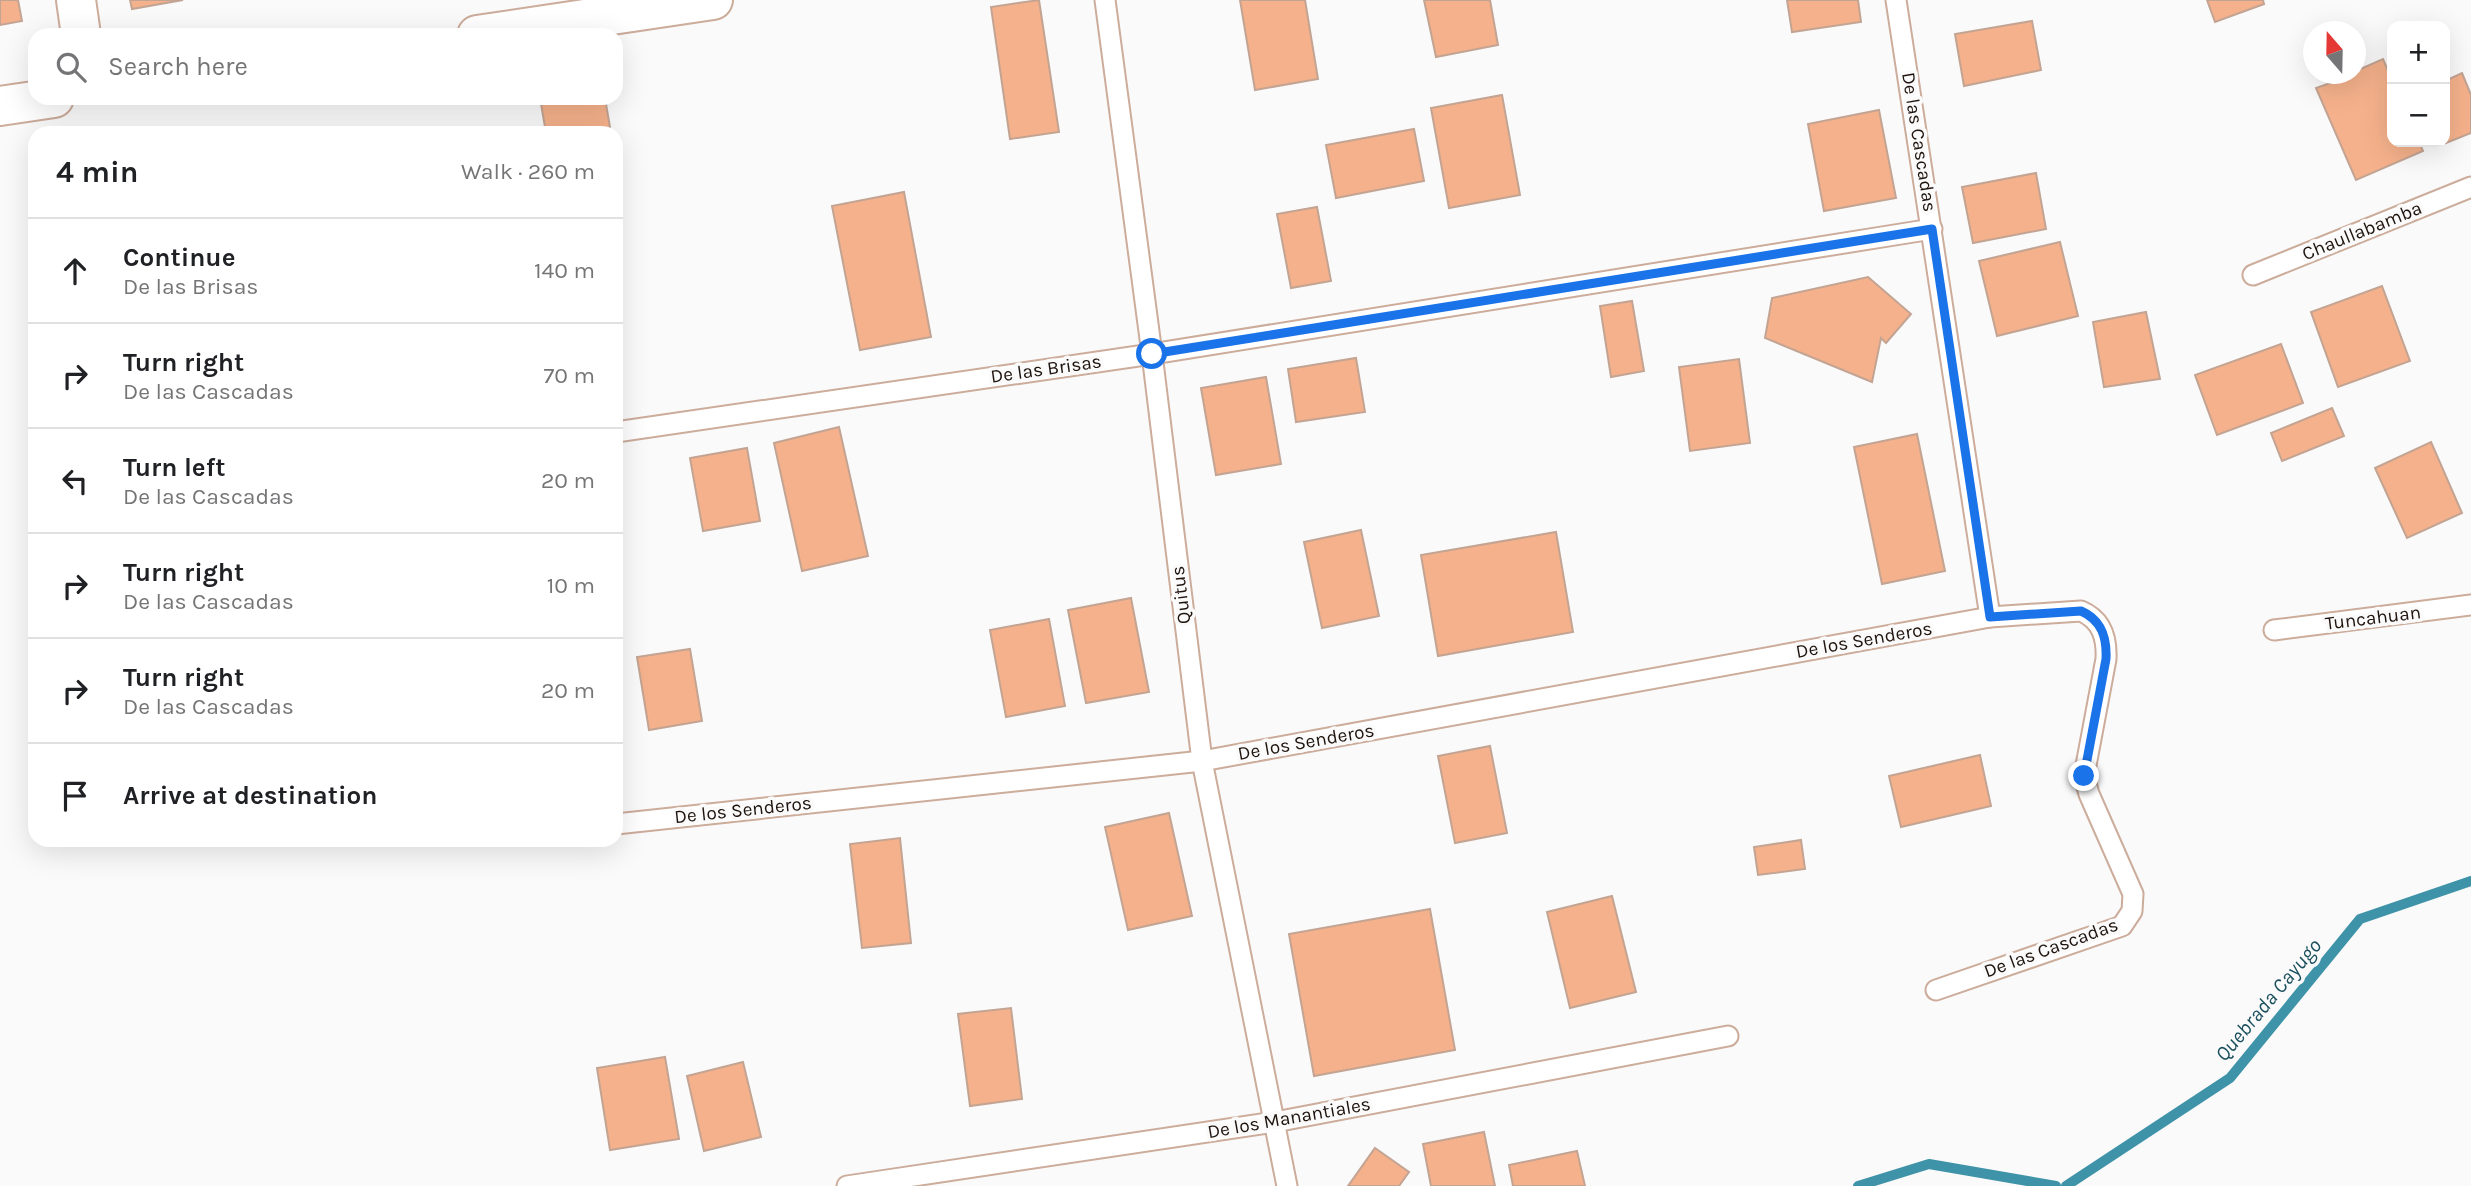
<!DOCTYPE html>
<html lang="en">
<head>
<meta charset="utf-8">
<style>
	body { margin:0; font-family:Karla,sans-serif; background:#f6f6f6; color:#202124 }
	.controls { position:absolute; right:21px; top:21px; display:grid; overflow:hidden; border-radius:14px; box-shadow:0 7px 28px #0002 }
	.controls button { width:63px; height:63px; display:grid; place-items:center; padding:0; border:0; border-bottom:2px solid #e0e0e0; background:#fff; color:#202124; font:35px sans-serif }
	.compass { position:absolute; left:2303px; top:21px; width:63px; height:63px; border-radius:50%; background:#fff; box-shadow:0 7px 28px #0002; rotate:340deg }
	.stop { position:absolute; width:21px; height:21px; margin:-16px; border:5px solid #1a73e8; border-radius:50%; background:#fff }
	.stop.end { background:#1a73e8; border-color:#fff; box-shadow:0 2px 7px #0008 }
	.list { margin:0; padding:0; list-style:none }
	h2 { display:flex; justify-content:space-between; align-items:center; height:91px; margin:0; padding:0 28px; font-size:30px }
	h2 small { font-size:23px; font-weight:400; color:#757577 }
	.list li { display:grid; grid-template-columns:46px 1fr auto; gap:21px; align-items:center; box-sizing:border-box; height:105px; padding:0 28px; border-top:2px solid #e0e0e0 }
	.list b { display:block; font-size:26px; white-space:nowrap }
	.list p { margin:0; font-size:23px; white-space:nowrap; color:#757577 }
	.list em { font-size:23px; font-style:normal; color:#757577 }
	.icon { flex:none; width:38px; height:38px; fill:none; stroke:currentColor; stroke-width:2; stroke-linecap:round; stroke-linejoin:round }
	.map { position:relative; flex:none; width:2471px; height:1186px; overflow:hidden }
	.search { position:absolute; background:#fff; box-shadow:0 7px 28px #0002; left:28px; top:28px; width:595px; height:77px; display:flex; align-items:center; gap:18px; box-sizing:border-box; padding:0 24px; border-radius:21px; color:#757577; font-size:26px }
	.panel { position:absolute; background:#fff; box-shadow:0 7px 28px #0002; left:28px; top:126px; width:595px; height:721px; border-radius:21px }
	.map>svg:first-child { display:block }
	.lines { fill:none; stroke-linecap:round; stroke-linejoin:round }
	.stream { stroke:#3e93a8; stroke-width:10 }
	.building { fill:#f5b18b; stroke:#c3a493; stroke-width:2 }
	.service-casing { stroke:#ccac9b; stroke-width:23 }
	.minor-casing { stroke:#ccac9b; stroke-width:42 }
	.service { stroke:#fff; stroke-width:19 }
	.minor { stroke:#fff; stroke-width:38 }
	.route { stroke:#1a73e8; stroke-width:9 }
	.labels { text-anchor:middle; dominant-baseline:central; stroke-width:7; stroke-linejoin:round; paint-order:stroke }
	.street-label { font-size:19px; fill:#1e130d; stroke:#fafafa }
	.water-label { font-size:21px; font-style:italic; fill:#1a4f5d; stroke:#fafafa }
</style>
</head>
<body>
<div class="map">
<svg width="2471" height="1186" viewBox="0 0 2471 1186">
	<rect width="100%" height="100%" fill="#fafafa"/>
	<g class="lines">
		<g class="stream">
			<polyline points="1858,1186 1929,1164 2056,1186"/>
			<polyline points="2066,1186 2230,1078 2360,919 2471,881"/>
		</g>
	</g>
	<g class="building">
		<polygon points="0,0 18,0 22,21 0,25"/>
		<polygon points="130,0 183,0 132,9"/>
		<polygon points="1039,0 1059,132 1010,139 991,7"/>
		<polygon points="1240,0 1305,0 1318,79 1255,90"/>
		<polygon points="1424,0 1490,0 1498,45 1436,57"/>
		<polygon points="1787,0 1858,0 1861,22 1792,32"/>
		<polygon points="2207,0 2263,0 2264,4 2215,22"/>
		<polygon points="2032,21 2041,70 1964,86 1955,34"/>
		<polygon points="2383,59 2392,80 2392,142 2419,142 2423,151 2356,180 2316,88 2356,74 2356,71"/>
		<polygon points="2462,73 2471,95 2471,133 2446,143 2445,81"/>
		<polygon points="1502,95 1520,195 1449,208 1431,108"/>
		<polygon points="540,98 605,98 611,133 546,133"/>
		<polygon points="1879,110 1896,198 1824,211 1808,124"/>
		<polygon points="1414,129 1424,181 1336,198 1326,145"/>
		<polygon points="2036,173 2046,229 1973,243 1962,187"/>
		<polygon points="904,192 931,337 860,350 832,206"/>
		<polygon points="1317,207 1331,281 1291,288 1277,214"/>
		<polygon points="2060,242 2078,316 1997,336 1979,261"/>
		<polygon points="1868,277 1911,314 1886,343 1881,338 1872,382 1765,338 1772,298"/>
		<polygon points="2382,286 2410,361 2338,387 2311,312"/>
		<polygon points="1632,301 1644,371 1611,377 1600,306"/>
		<polygon points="2146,312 2160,379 2104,387 2093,322"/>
		<polygon points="2281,344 2303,403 2217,435 2195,375"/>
		<polygon points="1356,358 1365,412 1296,422 1288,369"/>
		<polygon points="1739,359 1750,443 1690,451 1679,367"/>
		<polygon points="1266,377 1281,464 1216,475 1201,388"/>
		<polygon points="2332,408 2344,436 2282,461 2271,433"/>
		<polygon points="839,427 868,556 802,571 774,443"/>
		<polygon points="1917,434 1945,571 1882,584 1854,447"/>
		<polygon points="2431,442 2462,513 2407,538 2375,468"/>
		<polygon points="747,448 760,521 703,531 690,458"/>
		<polygon points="1361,530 1379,616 1322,628 1304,542"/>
		<polygon points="1556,532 1573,632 1438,656 1421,555"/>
		<polygon points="1131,598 1149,692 1086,703 1068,610"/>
		<polygon points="1049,619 1065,706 1006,717 990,630"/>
		<polygon points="690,649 702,721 649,730 637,657"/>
		<polygon points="1490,746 1507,833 1455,843 1438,756"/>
		<polygon points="1980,755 1991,806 1901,827 1889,776"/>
		<polygon points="1169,813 1192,916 1128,930 1105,827"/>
		<polygon points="900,838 911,943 862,948 850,844"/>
		<polygon points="1801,840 1805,869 1758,875 1754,847"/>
		<polygon points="1612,896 1636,992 1570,1008 1547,912"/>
		<polygon points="1430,909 1455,1050 1314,1076 1289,934"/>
		<polygon points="1011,1008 1022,1099 970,1106 958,1014"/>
		<polygon points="665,1057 679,1139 610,1150 597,1068"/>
		<polygon points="743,1062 761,1137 704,1151 687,1076"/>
		<polygon points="1484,1132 1495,1186 1431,1186 1423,1144"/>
		<polygon points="1375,1148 1409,1172 1399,1186 1348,1186"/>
		<polygon points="1577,1151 1585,1186 1513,1186 1509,1165"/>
	</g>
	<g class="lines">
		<defs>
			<g id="service">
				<polyline points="1105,0 1152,354 1202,761 1287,1186"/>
				<path d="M1896 0 1990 617 2081 611C2102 620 2107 638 2106 659L2084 776 2089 794 2133 894 2132 911 2122 926 1936 990"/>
				<polyline points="2253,275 2471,187"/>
				<polyline points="616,432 1152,354 1932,229"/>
				<polyline points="2274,630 2471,605"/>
				<polyline points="616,824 1202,761 1990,617"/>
				<polyline points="847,1186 1275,1122 1728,1036"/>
			</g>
			<g id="minor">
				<polyline points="76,0 81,35"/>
				<polyline points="477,35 713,0"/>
				<polyline points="0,106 54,98"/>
			</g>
		</defs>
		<use href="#service" class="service-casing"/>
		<use href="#minor" class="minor-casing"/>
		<use href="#service" class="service"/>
		<use href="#minor" class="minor"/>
	</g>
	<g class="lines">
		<path class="route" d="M1152 354 1932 229 1990 617 2081 611C2102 620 2107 638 2106 659L2084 776"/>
	</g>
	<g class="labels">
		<g class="street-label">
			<text transform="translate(1919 142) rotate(81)">De las Cascadas</text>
			<text transform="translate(2362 231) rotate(-22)">Chaullabamba</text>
			<text transform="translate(1046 369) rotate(-8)">De las Brisas</text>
			<text transform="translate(1181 595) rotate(-97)">Quitus</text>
			<text transform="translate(2373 618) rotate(-7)">Tuncahuan</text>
			<text transform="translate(1864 640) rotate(-10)">De los Senderos</text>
			<text transform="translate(1306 742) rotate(-10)">De los Senderos</text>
			<text transform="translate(743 810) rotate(-6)">De los Senderos</text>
			<text transform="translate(2051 948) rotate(-20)">De las Cascadas</text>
			<text transform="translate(1289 1118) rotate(-10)">De los Manantiales</text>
		</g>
		<g class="water-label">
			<text transform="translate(2268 1000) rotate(-50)">Quebrada Cayugo</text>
		</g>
	</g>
</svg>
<div class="controls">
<button>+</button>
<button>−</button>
</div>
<svg class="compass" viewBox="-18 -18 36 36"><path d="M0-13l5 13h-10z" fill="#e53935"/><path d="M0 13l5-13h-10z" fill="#757577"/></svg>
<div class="stop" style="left:1152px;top:354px"></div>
<div class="stop end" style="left:2084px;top:776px"></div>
<div class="search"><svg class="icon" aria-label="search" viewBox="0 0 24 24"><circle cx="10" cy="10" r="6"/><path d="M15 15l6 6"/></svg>Search here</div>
<section class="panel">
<h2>4 min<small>Walk · 260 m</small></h2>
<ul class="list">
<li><svg class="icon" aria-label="ahead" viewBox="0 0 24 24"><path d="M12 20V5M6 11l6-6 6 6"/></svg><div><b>Continue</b><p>De las Brisas</p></div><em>140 m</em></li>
<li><svg class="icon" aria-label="right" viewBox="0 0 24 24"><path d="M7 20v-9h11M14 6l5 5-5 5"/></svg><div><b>Turn right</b><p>De las Cascadas</p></div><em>70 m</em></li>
<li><svg class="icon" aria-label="left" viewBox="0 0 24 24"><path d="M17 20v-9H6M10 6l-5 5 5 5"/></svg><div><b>Turn left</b><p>De las Cascadas</p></div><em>20 m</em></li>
<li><svg class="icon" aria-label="right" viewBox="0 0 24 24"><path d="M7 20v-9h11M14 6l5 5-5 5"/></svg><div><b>Turn right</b><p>De las Cascadas</p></div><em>10 m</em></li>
<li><svg class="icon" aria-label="right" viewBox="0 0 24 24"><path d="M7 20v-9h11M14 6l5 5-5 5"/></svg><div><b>Turn right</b><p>De las Cascadas</p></div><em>20 m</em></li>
<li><svg class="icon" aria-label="arrive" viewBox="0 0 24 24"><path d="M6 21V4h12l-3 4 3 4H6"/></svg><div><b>Arrive at destination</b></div></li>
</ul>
</section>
</div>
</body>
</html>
